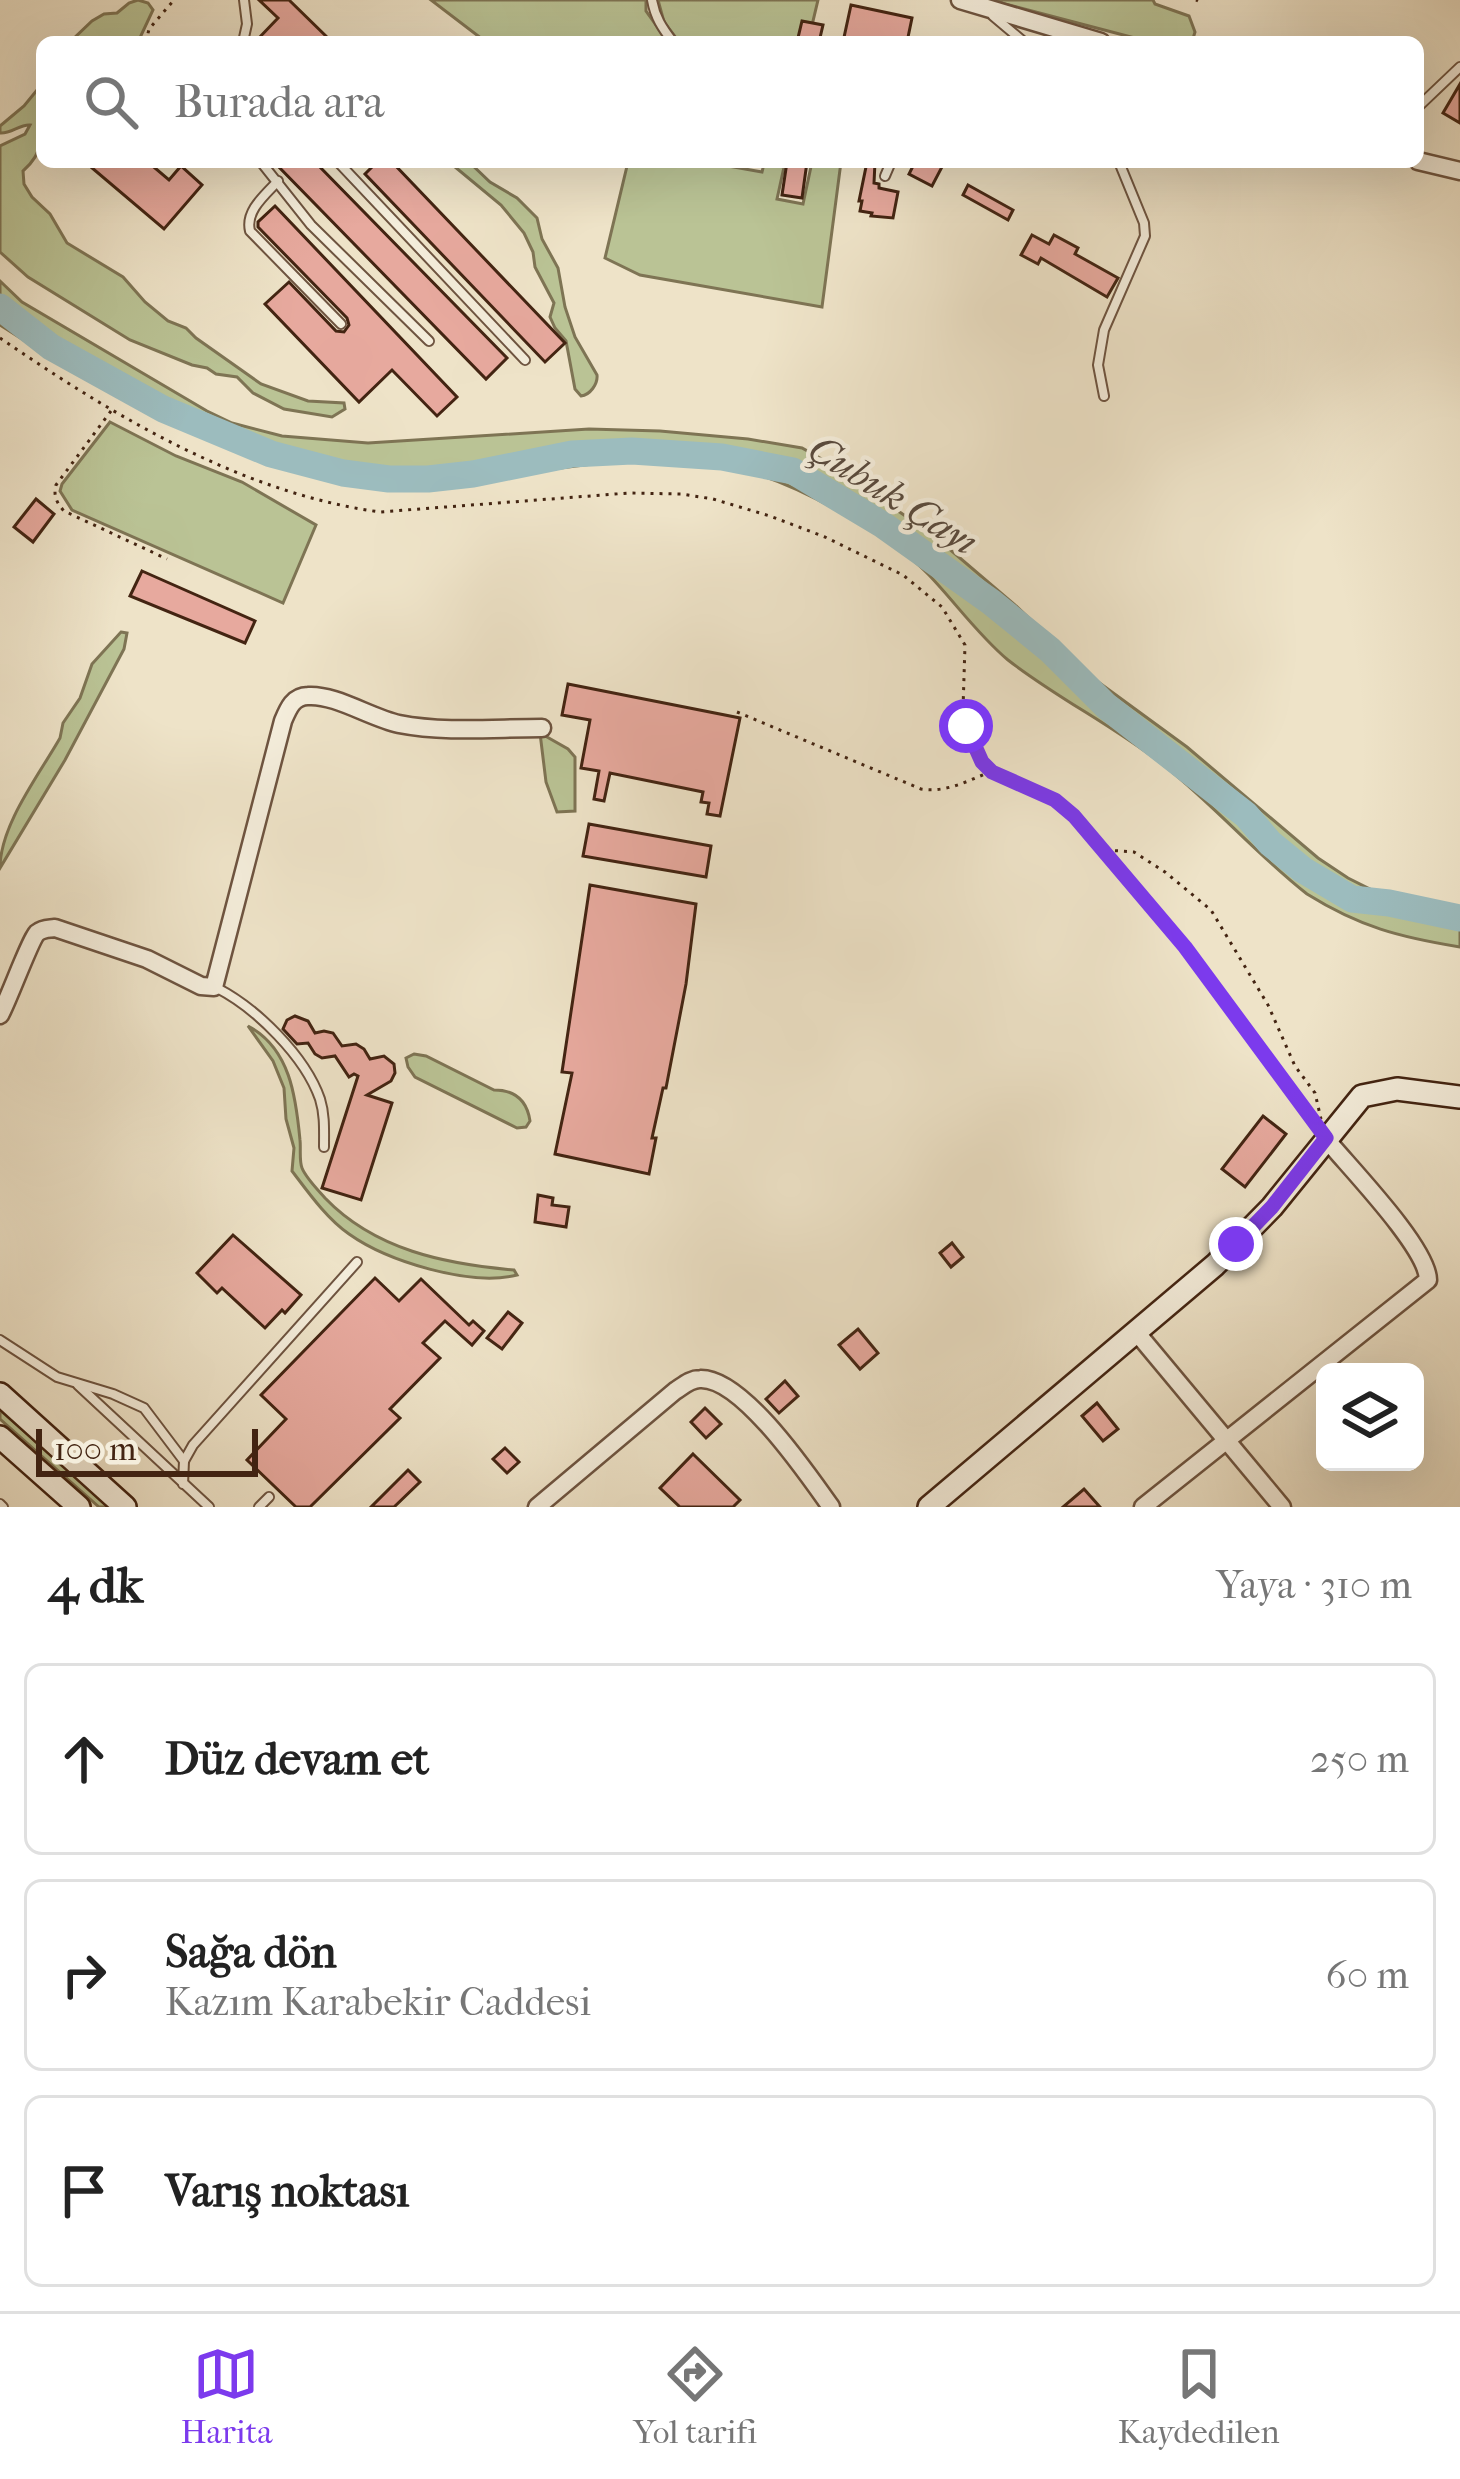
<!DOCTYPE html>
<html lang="tr">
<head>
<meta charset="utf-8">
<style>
	body { margin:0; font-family:"IM FELL French Canon",serif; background:#f2f2f2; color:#222 }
	.controls { position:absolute; right:36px; bottom:36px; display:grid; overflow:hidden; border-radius:18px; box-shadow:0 12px 48px #0002 }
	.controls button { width:108px; height:108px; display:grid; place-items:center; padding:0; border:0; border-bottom:3px solid #e0e0e0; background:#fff; color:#222; font:60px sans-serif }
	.scale { position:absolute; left:36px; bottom:30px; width:222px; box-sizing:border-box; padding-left:12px; border:6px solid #432412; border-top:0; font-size:33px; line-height:42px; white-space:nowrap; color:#432412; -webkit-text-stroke:9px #f4eddb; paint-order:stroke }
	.stop { position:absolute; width:36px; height:36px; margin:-27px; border:9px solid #7c3aed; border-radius:50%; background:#fff }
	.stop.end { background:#7c3aed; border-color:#fff; box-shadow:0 3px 12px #0008 }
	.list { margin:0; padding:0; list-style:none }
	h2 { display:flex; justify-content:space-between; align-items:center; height:156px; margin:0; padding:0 48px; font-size:51px }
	h2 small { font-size:39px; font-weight:400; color:#767676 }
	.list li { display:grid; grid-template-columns:78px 1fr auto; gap:36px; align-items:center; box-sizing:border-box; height:192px; margin:0 24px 24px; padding:0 24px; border:3px solid #e0e0e0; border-radius:18px }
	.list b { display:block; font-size:45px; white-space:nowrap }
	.list p { margin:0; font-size:39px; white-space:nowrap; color:#767676 }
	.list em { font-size:39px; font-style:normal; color:#767676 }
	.icon { flex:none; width:66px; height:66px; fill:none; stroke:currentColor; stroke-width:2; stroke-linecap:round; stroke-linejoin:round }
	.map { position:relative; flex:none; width:1460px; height:1507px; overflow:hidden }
	.search { position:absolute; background:#fff; box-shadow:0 12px 48px #0002; left:36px; right:36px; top:36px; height:132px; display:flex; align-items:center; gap:30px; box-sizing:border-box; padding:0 42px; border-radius:18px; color:#767676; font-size:45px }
	.sheet { height:804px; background:#fff }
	nav { display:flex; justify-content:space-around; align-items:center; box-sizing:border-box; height:168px; border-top:3px solid #e0e0e0; background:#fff; font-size:33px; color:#767676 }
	nav a { display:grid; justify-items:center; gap:6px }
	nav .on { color:#7c3aed }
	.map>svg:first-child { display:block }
	.green { fill:#bac395; stroke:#7e7454; stroke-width:3 }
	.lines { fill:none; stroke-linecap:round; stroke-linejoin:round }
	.river { stroke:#9cbcbe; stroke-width:27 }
	.building { fill:#e7a99e; stroke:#432412; stroke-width:3 }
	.lane-casing { stroke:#6e5440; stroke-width:12 }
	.street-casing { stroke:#6e5440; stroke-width:21 }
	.secondary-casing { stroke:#432412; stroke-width:26 }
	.path { stroke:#432412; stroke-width:3; stroke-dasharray:3 6; stroke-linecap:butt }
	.lane { stroke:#f4eddb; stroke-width:8 }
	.street { stroke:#f4eddb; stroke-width:16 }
	.secondary { stroke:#f4eddb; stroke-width:21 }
	.route { stroke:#7c3aed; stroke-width:15 }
	.labels { text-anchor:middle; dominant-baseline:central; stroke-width:9; stroke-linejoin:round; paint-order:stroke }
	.water-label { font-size:39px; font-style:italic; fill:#594a3d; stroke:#f4eddb }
</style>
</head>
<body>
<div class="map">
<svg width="1460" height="1507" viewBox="0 0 1460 1507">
	<rect width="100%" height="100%" fill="#eee3c8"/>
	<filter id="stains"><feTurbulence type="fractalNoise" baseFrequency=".00167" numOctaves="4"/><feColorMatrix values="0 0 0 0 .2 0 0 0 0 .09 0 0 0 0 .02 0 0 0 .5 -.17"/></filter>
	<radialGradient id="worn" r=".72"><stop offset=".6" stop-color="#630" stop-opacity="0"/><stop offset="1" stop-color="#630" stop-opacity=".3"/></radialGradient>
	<g class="green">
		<polygon points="138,0 148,3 153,10 138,42 70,42 92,21 104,14 117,13 129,3"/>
		<polygon points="431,0 646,0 646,11 668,42 486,42"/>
		<polygon points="658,0 818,0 808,42 679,42 664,22"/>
		<polygon points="990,0 1153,0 1155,4 1189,16 1195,32 1192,42 1150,42"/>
		<path d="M42 84C42 118 51 147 23 171L24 184 32 197 50 214 67 243 123 277 145 302 168 321 186 328 196 338 261 384 308 401 344 403 345 409 332 417 284 409 253 393 237 377 216 374 207 368 192 365 130 340 28 277 0 252V146L25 134 30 125C20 124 11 134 0 133V126L24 106Z"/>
		<path d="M449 162H469L490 182 517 198 537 218 542 239 558 268 565 307 575 337 597 375C598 384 590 395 581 396L575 389 566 341 555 328 550 317 554 303 535 267 533 252 524 233 501 205Z"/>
		<polygon points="628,162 728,162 728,166 762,172 764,164 784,167 777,199 803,204 812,162 841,162 822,307 640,275 605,258"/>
		<path d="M0 281 22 302 207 411 232 423 282 436 368 443 589 429 660 431 748 439 802 448 827 462 933 535 1014 604 1090 676 1187 747 1318 858 1348 878 1374 891 1401 901 1460 912V947C1399 937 1360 927 1307 894 1257 855 1215 806 1166 767 1116 727 1058 699 1008 660 978 635 955 602 928 574 891 536 807 490 757 474 644 439 529 479 416 489 378 492 345 482 309 472 198 441 96 388 0 325Z"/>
		<polygon points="110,422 176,456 242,482 316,525 283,603 72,510 60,491 62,484"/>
		<path d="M121 632 127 633 124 649 65 760 0 868C0 825 39 775 60 738L63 723 80 698 92 664Z"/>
		<polygon points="540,733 568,749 575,757 575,811 557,812 546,782"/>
		<path d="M248 1026C290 1048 296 1097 300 1140 301 1148 299 1160 302 1168 306 1178 318 1190 325 1198 375 1250 445 1264 514 1270L517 1275C470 1287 387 1261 349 1234 327 1219 308 1192 292 1171L294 1148 286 1119 284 1088 273 1061Z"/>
		<path d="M414 1054 426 1056 494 1090C515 1090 527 1101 530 1121L526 1127 517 1128 415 1077 408 1067 406 1058Z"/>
		<polygon points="0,1410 111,1507 99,1507 0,1419"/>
	</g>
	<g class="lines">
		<polyline class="river" points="0,307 51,347 163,409 271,454 343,473 389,479 428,479 473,474 572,454 632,451 722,457 793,471 883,525 991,602 1050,650 1106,706 1246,815 1270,843 1303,870 1352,899 1389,903 1460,918"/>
	</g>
	<g class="building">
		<polygon points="259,0 289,0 332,42 255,42 278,18"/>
		<polygon points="851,5 912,18 907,42 843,42"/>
		<polygon points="802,21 823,25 819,42 797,42"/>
		<polygon points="1460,84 1460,123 1443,113"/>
		<polygon points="85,162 148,162 169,180 181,166 202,185 164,229"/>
		<polygon points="274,162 315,162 507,358 486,379"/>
		<polygon points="377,162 392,162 565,343 545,362 365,174"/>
		<polygon points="787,162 807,162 802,198 782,195"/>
		<polygon points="867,162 875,162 874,183 879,184 879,188 898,192 893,218 871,216 872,213 860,211 862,201 859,201"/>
		<polygon points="915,162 937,162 943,165 932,186 909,174"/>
		<polygon points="968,185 1013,210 1008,220 963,195"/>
		<polygon points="275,206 457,397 437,416 392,370 359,402 265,304 289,282 336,331 344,332 349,325 347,318 258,227 258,222"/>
		<polygon points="1032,235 1049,244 1054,235 1078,248 1075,254 1118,278 1107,297 1041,258 1038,264 1021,255"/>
		<polygon points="36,499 54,514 33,542 14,527"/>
		<polygon points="142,571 255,621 245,643 130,596"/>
		<polygon points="568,684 740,718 720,816 707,814 709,803 701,802 703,792 610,773 604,801 594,799 599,771 581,768 590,720 562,715"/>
		<polygon points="589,824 711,846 706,877 583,856"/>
		<polygon points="590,885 696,904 686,984 666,1088 663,1088 652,1138 656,1138 649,1174 555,1154 572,1073 562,1072"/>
		<polygon points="295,1016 308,1021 315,1033 324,1031 333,1033 342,1046 356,1044 364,1049 370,1059 384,1056 394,1064 395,1073 391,1081 367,1095 392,1103 361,1200 322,1188 358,1076 354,1074 349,1077 335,1056 322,1058 315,1054 308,1043 297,1044 283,1029 287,1020"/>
		<polygon points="1263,1116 1286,1134 1245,1187 1222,1169"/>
		<polygon points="538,1195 553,1198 552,1205 569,1207 566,1227 535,1222"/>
		<polygon points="233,1235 301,1295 285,1313 282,1310 265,1328 222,1288 217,1293 197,1273"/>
		<polygon points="952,1243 963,1257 951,1267 940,1253"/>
		<polygon points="375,1278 399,1301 421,1279 469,1325 473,1321 484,1331 472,1345 445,1321 423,1343 440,1358 390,1409 400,1418 310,1507 296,1507 247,1460 286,1419 261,1395"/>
		<polygon points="508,1312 522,1323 502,1349 487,1338"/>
		<polygon points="858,1329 878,1353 860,1369 839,1345"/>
		<polygon points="785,1381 798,1396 779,1413 766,1399"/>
		<polygon points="1097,1403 1118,1429 1103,1441 1082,1416"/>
		<polygon points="705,1408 721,1424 706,1438 691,1422"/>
		<polygon points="505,1448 519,1462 507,1473 493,1459"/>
		<polygon points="693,1454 740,1500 733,1507 680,1507 660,1488"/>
		<polygon points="408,1470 420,1482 394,1507 371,1507"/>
		<polygon points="1084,1489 1100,1507 1063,1507"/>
	</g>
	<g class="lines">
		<defs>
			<g id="lane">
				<path d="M652 0C655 17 662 28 673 42"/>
				<polyline points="993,16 1024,42"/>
				<polyline points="243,42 247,24 244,0"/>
				<polyline points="1418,107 1460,67"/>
				<polyline points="261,162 311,225 429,341"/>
				<polyline points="338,162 525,360"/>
				<polyline points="885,176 891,162"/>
				<path d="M278 181C265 195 245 211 250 231L341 324"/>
				<polyline points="1104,396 1098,365 1104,330 1145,236 1144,223 1119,162"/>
				<path d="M217 988C256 1008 305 1056 320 1099 325 1115 324 1131 324 1147"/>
				<polyline points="0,1340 57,1377 113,1394 144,1408 184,1461"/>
				<polyline points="78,1385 209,1507"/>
				<polyline points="183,1484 184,1461 193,1445 357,1262"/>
				<polyline points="0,1504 3,1507"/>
				<polyline points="259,1507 269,1497"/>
			</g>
			<g id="street">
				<polyline points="960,0 1101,42"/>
				<polyline points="1418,161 1460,171"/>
				<path d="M0 1015C8 1001 30 940 37 933 43 928 48 929 55 928L147 959 201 986 214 987 283 721C288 709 293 696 308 696 335 694 371 718 399 724 445 733 495 728 542 728"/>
				<polyline points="1137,1333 1282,1507"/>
				<path d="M537 1507 675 1391C683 1386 690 1379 700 1379 742 1377 808 1475 831 1507"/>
				<path d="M1143 1507 1428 1280C1428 1248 1349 1167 1326 1139"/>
			</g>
			<g id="secondary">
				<polyline points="0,1394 125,1507"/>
				<polyline points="0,1437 79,1507"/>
				<polyline points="929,1507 1215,1265 1272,1207 1362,1096 1397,1089 1460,1097"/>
			</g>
		</defs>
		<use href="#lane" class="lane-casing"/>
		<use href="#street" class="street-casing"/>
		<use href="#secondary" class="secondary-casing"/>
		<g class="path">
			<polyline points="1196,0 1198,1"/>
			<polyline points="146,42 149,29 174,0"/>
			<path d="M0 338C114 416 241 493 380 512L629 493 681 494 713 499 770 516 825 537 903 575 942 607 965 645 963 709 966 726 982 762 992 772 1055 800 1074 816 1185 947 1315 1122"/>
			<path d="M111 411 56 485C53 496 57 503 64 511L167 559"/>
			<path d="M737 712 921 789C946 793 967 781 990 772"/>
			<polyline points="1106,850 1134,852 1165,872 1211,910 1268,1005 1295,1066 1315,1093 1321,1119"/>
		</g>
		<use href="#lane" class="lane"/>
		<use href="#street" class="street"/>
		<use href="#secondary" class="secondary"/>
	</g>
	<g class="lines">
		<polyline class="route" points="966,726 982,762 992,772 1055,800 1074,816 1185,947 1326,1138 1272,1207 1236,1244"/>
	</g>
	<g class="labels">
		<g class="water-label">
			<text transform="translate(893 495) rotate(32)">Çubuk Çayı</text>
		</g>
	</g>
	<rect width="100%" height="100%" filter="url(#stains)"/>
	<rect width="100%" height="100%" fill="url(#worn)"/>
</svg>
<div class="controls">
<button><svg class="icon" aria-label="layers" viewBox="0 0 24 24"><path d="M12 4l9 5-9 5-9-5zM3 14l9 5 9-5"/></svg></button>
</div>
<div class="scale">100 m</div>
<div class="stop" style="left:966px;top:726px"></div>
<div class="stop end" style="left:1236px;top:1244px"></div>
<div class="search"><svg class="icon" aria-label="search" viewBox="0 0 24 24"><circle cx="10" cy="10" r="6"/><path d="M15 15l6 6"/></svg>Burada ara</div>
</div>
<section class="sheet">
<h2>4 dk<small>Yaya · 310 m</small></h2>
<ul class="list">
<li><svg class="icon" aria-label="ahead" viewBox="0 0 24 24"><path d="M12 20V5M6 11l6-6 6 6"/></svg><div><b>Düz devam et</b></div><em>250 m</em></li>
<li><svg class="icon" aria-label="right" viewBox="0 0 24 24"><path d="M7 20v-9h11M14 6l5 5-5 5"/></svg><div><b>Sağa dön</b><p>Kazım Karabekir Caddesi</p></div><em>60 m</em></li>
<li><svg class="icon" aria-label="arrive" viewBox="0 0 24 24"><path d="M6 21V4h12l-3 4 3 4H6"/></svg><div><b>Varış noktası</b></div></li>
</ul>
</section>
<nav>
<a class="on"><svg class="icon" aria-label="map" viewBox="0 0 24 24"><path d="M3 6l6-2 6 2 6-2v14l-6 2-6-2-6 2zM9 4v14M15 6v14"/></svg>Harita</a>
<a><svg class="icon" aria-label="directions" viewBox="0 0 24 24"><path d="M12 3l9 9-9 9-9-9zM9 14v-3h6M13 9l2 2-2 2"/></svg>Yol tarifi</a>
<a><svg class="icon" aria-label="saved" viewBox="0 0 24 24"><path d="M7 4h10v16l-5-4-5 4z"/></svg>Kaydedilen</a>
</nav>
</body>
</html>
